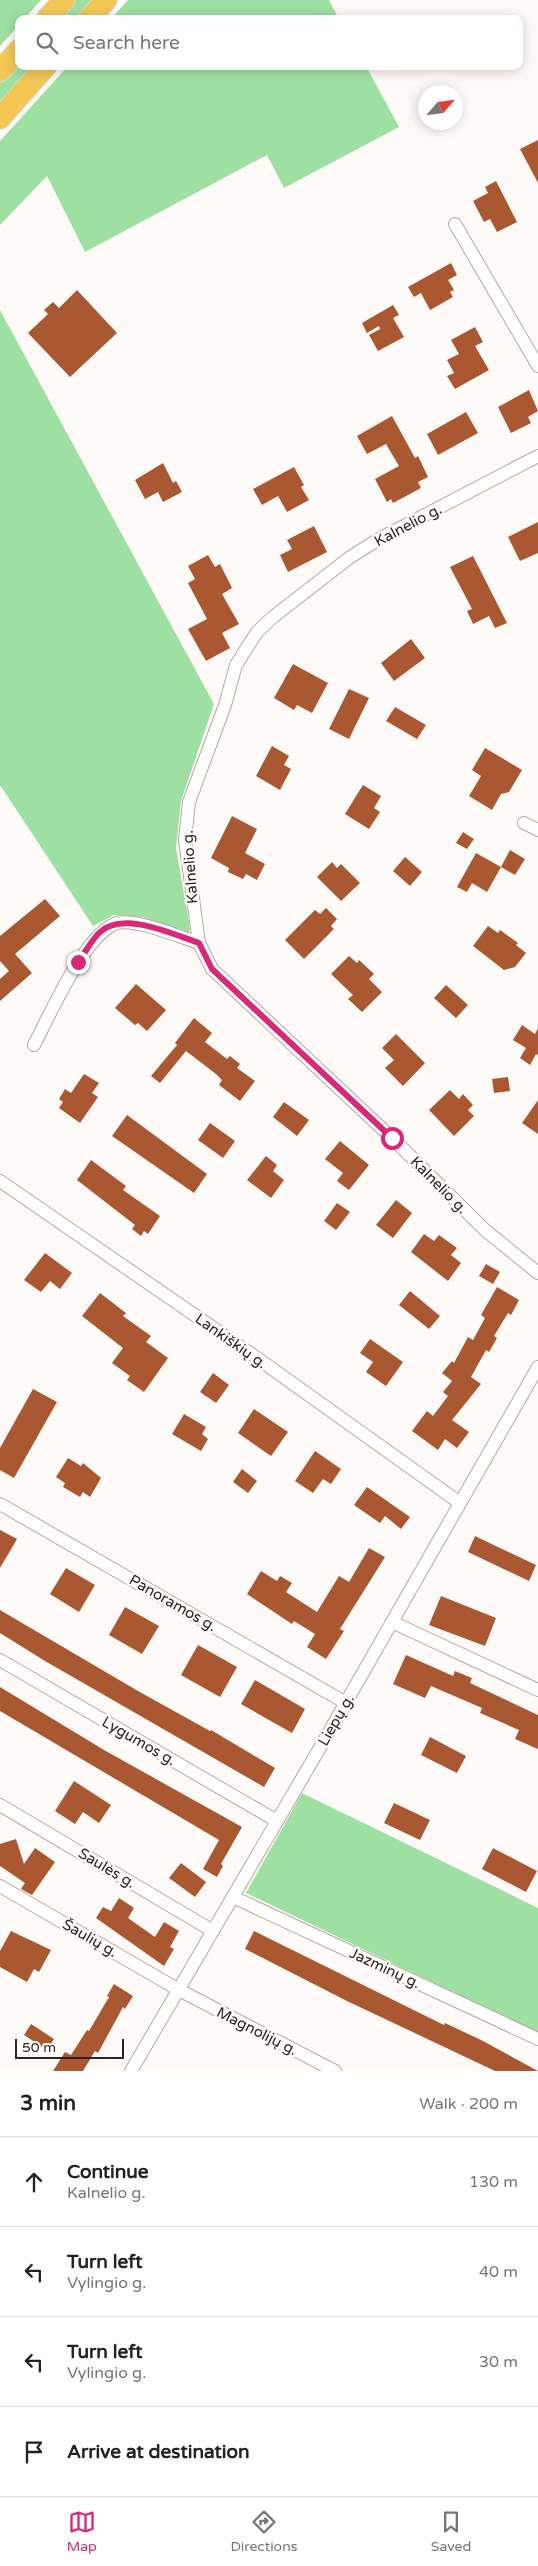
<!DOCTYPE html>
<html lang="en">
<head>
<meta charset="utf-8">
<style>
	body { margin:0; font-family:"Varela Round",sans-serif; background:#f2f2f2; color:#222 }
	.compass { position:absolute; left:418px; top:85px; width:45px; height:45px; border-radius:50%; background:#fff; box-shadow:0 2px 12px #0003; rotate:62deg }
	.scale { position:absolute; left:15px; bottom:12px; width:109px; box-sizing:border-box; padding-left:5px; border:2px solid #2b2421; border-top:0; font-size:14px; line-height:18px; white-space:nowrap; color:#2b2421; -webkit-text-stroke:4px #fefaf8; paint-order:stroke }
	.stop { position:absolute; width:15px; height:15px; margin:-11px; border:4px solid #db2777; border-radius:50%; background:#fff }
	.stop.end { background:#db2777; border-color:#fff; box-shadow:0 1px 5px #0008 }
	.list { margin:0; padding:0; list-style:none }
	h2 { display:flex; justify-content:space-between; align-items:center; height:65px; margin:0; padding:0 20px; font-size:21px }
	h2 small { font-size:16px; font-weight:400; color:#767676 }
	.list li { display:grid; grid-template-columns:32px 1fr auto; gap:15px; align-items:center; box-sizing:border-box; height:90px; padding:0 20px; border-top:1px solid #e0e0e0 }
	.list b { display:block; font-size:19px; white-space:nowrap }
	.list p { margin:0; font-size:16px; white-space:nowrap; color:#767676 }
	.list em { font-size:16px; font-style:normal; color:#767676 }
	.icon { flex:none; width:28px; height:28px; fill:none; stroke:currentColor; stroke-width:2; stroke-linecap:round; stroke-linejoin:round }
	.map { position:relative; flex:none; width:538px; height:2071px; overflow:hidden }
	.search { position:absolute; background:#fff; box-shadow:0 2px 12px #0003; left:15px; right:15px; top:15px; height:55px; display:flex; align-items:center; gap:12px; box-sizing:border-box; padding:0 18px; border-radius:10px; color:#767676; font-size:19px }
	.sheet { height:425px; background:#fff }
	nav { display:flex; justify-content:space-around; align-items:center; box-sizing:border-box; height:70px; border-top:1px solid #e0e0e0; background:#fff; font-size:14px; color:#767676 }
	nav a { display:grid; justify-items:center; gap:2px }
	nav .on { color:#db2777 }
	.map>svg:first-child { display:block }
	.green { fill:#9de0a2 }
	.building { fill:#a95832 }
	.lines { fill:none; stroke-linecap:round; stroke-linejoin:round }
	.minor-casing { stroke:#baa69e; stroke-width:14 }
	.trunk-casing { stroke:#d9d8d7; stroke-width:23 }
	.minor { stroke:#fff; stroke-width:12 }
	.trunk { stroke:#f2c754; stroke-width:21 }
	.route { stroke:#db2777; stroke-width:6 }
	.labels { text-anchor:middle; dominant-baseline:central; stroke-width:5; stroke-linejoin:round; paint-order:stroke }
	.street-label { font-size:15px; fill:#2b2421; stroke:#fefaf8 }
</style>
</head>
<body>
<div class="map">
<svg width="538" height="2071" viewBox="0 0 538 2071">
	<rect width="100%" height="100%" fill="#fefaf8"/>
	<g class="green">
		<polygon points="0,0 41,0 24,19 19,19 19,25 0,46"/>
		<polygon points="74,0 92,0 75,19 57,19"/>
		<polygon points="128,0 329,0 339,19 111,19"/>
		<polygon points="19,61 19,66 32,66 0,102 0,82"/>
		<polygon points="68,66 366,66 399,127 284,188 267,155 85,252 47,176 0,225 0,141"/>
		<polygon points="0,310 214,704 181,801 176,848 190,929 188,935 143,917 114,915 93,926 0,785"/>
		<polygon points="302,1793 538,1908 538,2033 246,1893"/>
	</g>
	<g class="building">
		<polygon points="538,140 538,183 520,149"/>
		<polygon points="496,181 517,222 497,232 490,219 484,222 473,201 488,193 485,187"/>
		<polygon points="451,263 457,275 448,280 454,290 450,292 453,297 430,310 421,293 414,297 408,287"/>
		<polygon points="77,290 117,333 70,377 28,333 48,314 44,310 53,302 59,308"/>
		<polygon points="393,305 399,315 393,318 404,337 378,351 369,335 380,329 379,326 367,333 362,323"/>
		<polygon points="475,327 483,342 475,346 489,370 455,389 447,376 454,373 447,360 459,354 451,340"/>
		<polygon points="529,390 538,411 528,417 531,423 511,433 498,407"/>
		<polygon points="466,412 478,433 438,455 427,434"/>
		<polygon points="392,416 415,458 418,456 428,477 418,482 421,488 393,503 391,499 387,502 375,479 399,466 386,444 367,454 357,436"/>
		<polygon points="163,463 173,483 176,481 182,492 163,502 158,492 145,499 135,480"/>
		<polygon points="294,467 304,485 301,487 309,500 287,512 278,496 262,505 253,489"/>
		<polygon points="538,522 538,553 520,561 508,537"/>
		<polygon points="314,526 327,552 288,572 280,555 292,549 287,540"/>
		<polygon points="208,555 215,567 220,564 232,588 222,594 239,624 222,633 230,648 206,661 188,629 207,619 188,583 195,579 188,566"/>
		<polygon points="473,556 507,623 495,628 489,616 473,624 467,611 472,609 450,567"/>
		<polygon points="411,639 425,658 394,681 381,663"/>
		<polygon points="293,664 328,683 312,713 297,705 294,710 274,698"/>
		<polygon points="349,689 369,698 349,739 329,729"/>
		<polygon points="395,707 426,725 417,739 386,721"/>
		<polygon points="272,746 289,756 284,765 291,769 280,790 256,776"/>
		<polygon points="485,748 522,770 509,792 501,794 492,810 469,796 481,776 472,770"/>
		<polygon points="363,785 381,796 374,808 380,812 369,829 345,814"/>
		<polygon points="232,816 257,829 245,853 265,864 257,880 246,874 243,879 228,872 229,868 211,858"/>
		<polygon points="463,832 474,839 467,849 456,843"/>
		<polygon points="510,850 525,859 515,875 501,867 487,892 472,883 467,892 457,887 476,853 501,867"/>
		<polygon points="405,857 422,872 410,886 393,871"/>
		<polygon points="332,862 337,868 341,864 360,883 341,901 317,877"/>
		<polygon points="45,899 60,916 15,954 32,973 0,1001 0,979 9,971 0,961 0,936"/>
		<polygon points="326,908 337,919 331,926 334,929 304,959 285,940 315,910 320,914"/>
		<polygon points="488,926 498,933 500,930 518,943 516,945 526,953 515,967 504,970 473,946"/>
		<polygon points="349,956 357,963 359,960 374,974 369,979 382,992 362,1012 348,999 353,995 331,974"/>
		<polygon points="136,984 166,1010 147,1031 138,1023 135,1025 115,1008"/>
		<polygon points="446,985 468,1005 456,1018 434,998"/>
		<polygon points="194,1018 212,1033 205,1042 227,1059 230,1056 240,1064 237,1068 255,1081 240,1101 219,1085 222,1080 216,1074 186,1051 160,1083 151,1076 177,1045 175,1043"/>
		<polygon points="522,1025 535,1034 538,1028 538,1055 536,1054 530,1065 520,1058 526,1048 513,1040"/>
		<polygon points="396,1034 425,1063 403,1086 385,1068 394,1060 382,1048"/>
		<polygon points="84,1074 99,1083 92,1093 98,1097 80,1123 59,1108 63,1102 59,1099 65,1089 71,1093"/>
		<polygon points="508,1077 510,1091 494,1093 492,1079"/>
		<polygon points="450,1090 459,1099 463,1094 473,1105 468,1110 474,1116 454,1136 429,1110"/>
		<polygon points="538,1100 538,1134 522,1123"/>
		<polygon points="284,1102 309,1120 297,1136 273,1117"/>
		<polygon points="127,1115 207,1174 194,1193 112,1136"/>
		<polygon points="210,1123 235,1141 223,1158 198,1140"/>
		<polygon points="340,1141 369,1165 349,1190 337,1181 343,1173 325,1159"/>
		<polygon points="266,1156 277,1165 273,1171 284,1180 271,1198 247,1180"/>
		<polygon points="91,1160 126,1186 123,1190 160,1216 148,1234 144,1231 141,1236 132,1229 135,1225 77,1180"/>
		<polygon points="396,1200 412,1213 393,1238 376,1225"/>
		<polygon points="337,1203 350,1212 336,1230 324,1221"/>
		<polygon points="424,1234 434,1241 439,1235 457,1248 451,1255 461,1263 448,1281 411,1252"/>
		<polygon points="45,1253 72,1273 60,1289 50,1281 41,1292 24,1280"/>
		<polygon points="486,1264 500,1272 493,1284 479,1276"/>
		<polygon points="497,1287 519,1300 511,1315 508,1313 494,1336 497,1338 489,1352 486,1350 471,1377 481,1384 452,1420 469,1432 457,1448 445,1439 438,1450 412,1431 427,1411 433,1416 448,1396 443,1392 452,1381 442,1373 452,1361 454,1363 468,1337 473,1340 485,1318 481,1315"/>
		<polygon points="410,1291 440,1316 429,1329 399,1305"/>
		<polygon points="100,1293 126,1313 123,1316 151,1336 146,1342 168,1358 144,1392 127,1380 130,1376 112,1363 123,1348 82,1316"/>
		<polygon points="370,1339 403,1362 386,1386 366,1372 373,1362 360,1353"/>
		<polygon points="213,1373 229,1385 216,1403 200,1392"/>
		<polygon points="33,1389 57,1402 14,1478 0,1470 0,1448"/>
		<polygon points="254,1409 288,1432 271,1456 238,1433"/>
		<polygon points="184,1414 206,1427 202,1434 208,1439 201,1451 172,1434"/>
		<polygon points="315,1451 341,1469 331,1484 323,1479 313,1493 295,1481"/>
		<polygon points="68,1458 81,1466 83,1463 101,1478 90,1497 83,1492 80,1497 63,1487 65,1483 56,1477"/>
		<polygon points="242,1469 257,1481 248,1493 233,1482"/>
		<polygon points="367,1487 410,1517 401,1529 385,1516 380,1523 354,1505"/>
		<polygon points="0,1530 17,1539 0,1568"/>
		<polygon points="475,1536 536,1565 529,1581 468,1552"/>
		<polygon points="369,1548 385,1557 340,1629 344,1631 326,1659 307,1647 315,1634 294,1621 292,1624 247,1594 261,1571 277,1581 280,1576 292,1583 286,1592 317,1612 339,1576 349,1582"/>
		<polygon points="66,1568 95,1585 79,1612 50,1594"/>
		<polygon points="441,1596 496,1618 485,1646 429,1625"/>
		<polygon points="125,1607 159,1626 142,1654 109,1635"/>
		<polygon points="0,1610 138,1691 210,1731 211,1730 275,1768 264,1787 45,1661 0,1633"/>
		<polygon points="198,1645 237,1667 220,1697 181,1675"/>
		<polygon points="406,1655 453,1676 455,1671 472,1678 470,1683 538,1715 538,1749 515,1739 519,1730 480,1713 482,1708 431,1686 425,1698 393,1684"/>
		<polygon points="255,1680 305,1709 292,1733 241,1704"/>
		<polygon points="0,1687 104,1750 242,1827 221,1864 223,1866 217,1877 203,1869 219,1840 0,1711"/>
		<polygon points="430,1737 466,1756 457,1773 421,1755"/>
		<polygon points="74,1781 111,1805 99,1823 83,1812 75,1824 55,1811"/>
		<polygon points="394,1803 430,1820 420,1840 384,1823"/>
		<polygon points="16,1839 24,1864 35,1848 55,1862 32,1895 21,1889 25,1883 0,1866 0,1844"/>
		<polygon points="493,1848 537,1871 526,1892 482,1869"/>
		<polygon points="181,1863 206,1882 195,1897 169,1878"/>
		<polygon points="119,1898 134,1908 128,1918 155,1937 164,1922 179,1931 170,1947 174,1949 164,1966 96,1918 103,1907 111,1911"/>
		<polygon points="11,1931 51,1950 39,1972 34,1969 27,1982 0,1967 0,1951"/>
		<polygon points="254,1931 444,2025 445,2023 483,2041 538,2071 495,2071 347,2001 245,1949"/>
		<polygon points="114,1984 133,1996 125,2009 123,2007 98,2053 95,2051 83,2071 53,2071 65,2052 71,2055 87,2030 89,2031 109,1997 107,1996"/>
		<polygon points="31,2024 54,2039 47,2050 24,2035"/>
	</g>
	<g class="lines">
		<defs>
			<g id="minor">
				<polyline points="455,224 538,366"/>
				<polyline points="538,456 379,539 349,558 273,617 257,632 236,665 225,705 189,802 185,840 199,943 212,969 392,1138 485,1230 538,1273"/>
				<polyline points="524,823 538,830"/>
				<path d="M34 1045C50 1015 85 933 117 923 135 918 180 937 199 943"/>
				<polyline points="0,1181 257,1358 460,1503"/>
				<polyline points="0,1504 346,1703"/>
				<polyline points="392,1622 538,1690"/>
				<polyline points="0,1660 277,1821"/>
				<polyline points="0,1805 213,1931"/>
				<polyline points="0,1886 179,1990 335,2071"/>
				<polyline points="233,1897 538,2039"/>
				<polyline points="131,2071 325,1739 538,1367"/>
			</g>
			<g id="trunk">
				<polyline points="47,19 64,0"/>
				<polyline points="89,19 106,0"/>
				<polyline points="0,71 19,50"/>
				<polyline points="0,118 46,66"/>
			</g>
		</defs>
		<use href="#minor" class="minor-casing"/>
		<use href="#trunk" class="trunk-casing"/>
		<use href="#minor" class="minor"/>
		<use href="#trunk" class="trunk"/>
	</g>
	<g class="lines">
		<path class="route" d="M78 962C85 953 91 941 99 933 122 910 172 934 199 943L212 969 392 1138"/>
	</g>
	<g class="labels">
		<g class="street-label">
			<text transform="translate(408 525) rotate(-28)">Kalnelio g.</text>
			<text transform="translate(190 867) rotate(-94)">Kalnelio g.</text>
			<text transform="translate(439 1185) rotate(45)">Kalnelio g.</text>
			<text transform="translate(231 1341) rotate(35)">Lankiškių g.</text>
			<text transform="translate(173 1603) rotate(30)">Panoramos g.</text>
			<text transform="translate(336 1720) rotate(-60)">Liepų g.</text>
			<text transform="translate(139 1741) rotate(30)">Lygumos g.</text>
			<text transform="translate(107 1868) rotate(31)">Saulės g.</text>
			<text transform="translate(90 1938) rotate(30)">Šaulių g.</text>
			<text transform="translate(385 1968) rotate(25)">Jazminų g.</text>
			<text transform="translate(257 2031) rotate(27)">Magnolijų g.</text>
		</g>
	</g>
</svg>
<svg class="compass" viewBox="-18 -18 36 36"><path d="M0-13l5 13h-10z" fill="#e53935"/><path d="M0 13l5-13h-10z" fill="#767676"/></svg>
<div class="scale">50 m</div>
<div class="stop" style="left:392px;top:1138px"></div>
<div class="stop end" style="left:78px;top:962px"></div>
<div class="search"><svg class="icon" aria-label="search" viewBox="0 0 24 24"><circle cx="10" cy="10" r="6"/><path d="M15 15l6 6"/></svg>Search here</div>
</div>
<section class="sheet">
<h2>3 min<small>Walk · 200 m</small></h2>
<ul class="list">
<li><svg class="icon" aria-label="ahead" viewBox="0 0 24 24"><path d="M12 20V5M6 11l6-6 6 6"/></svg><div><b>Continue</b><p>Kalnelio g.</p></div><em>130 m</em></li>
<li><svg class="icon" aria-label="left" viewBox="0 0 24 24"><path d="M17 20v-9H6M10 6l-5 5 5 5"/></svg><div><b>Turn left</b><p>Vylingio g.</p></div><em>40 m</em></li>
<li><svg class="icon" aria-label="left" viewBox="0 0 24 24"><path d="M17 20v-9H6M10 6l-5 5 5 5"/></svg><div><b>Turn left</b><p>Vylingio g.</p></div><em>30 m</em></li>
<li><svg class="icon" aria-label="arrive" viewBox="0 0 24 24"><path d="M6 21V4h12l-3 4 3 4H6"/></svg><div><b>Arrive at destination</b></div></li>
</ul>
</section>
<nav>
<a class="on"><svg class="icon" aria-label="map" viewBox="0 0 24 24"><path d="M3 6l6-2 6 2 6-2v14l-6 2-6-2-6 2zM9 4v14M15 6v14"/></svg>Map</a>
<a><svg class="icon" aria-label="directions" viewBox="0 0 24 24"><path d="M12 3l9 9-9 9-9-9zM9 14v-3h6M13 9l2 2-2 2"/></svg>Directions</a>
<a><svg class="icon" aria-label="saved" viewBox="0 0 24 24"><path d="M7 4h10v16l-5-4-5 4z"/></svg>Saved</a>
</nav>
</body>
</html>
